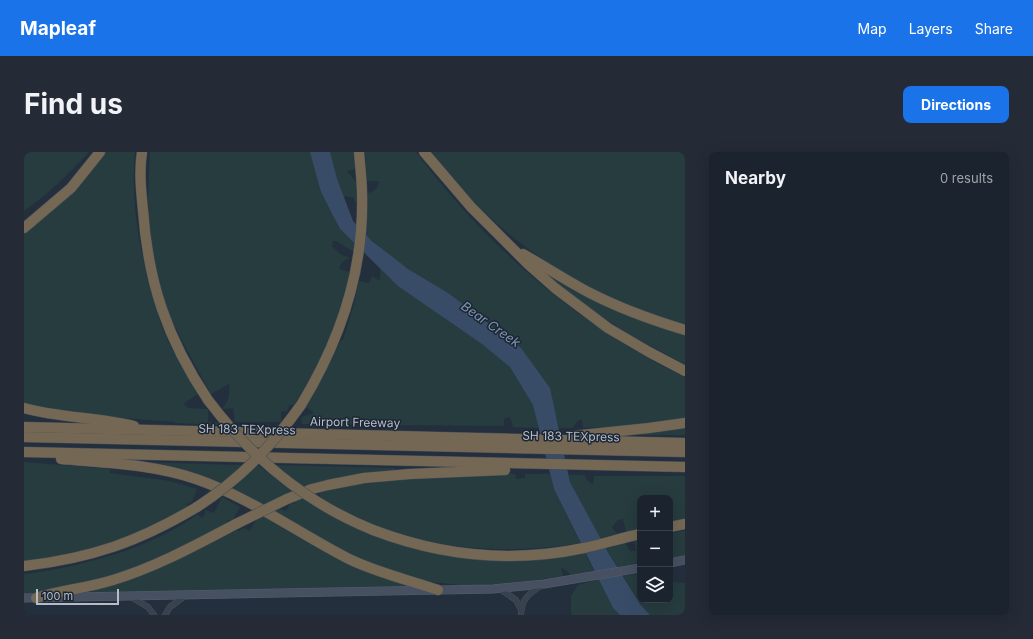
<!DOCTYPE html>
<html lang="en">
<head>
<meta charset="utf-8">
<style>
	body { margin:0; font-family:Inter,sans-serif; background:#242b36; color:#f1f3f6 }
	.controls { position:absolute; right:12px; bottom:12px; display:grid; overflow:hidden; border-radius:8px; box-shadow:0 4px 16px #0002 }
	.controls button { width:36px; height:36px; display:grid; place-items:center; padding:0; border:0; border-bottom:1px solid #39404a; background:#1b232e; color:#f1f3f6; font:20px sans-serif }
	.scale { position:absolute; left:12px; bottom:10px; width:83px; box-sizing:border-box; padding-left:4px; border:2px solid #b4bcc9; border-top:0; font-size:11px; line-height:14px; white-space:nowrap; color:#b4bcc9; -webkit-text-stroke:3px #1d2633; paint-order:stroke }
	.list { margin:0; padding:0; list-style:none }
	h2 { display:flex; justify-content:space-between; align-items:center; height:52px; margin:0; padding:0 16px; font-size:17px }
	h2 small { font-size:13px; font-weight:400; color:#a0a4aa }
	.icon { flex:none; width:22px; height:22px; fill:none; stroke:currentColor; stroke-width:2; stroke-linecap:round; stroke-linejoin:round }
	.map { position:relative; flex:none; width:661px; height:463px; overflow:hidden; border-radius:8px }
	header { display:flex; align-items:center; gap:24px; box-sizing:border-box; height:56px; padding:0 20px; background:#1a73e8; color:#fff }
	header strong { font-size:19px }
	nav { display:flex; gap:22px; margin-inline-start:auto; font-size:14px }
	.intro { display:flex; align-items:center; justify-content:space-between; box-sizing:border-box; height:96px; padding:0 24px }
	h1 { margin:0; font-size:28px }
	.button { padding:10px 18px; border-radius:8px; background:#1a73e8; color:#fff; font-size:14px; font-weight:700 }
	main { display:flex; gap:24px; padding:0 24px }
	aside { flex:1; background:#1b232e; border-radius:8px; box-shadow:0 4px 16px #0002 }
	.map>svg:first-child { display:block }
	.green { fill:#263c3f }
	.water { fill:#394c67 }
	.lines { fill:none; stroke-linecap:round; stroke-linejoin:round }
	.minor-casing { stroke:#565f6c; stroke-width:6 }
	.secondary-casing { stroke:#565f6c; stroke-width:9 }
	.motorway-casing { stroke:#434c59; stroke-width:11 }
	.minor { stroke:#38414e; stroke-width:5.5 }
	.secondary { stroke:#465061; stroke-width:8 }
	.motorway { stroke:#746855; stroke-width:10 }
	.motorway-bridge-casing { stroke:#434c59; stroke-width:11; stroke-linecap:butt }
	.motorway-bridge { stroke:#746855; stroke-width:10 }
	.labels { text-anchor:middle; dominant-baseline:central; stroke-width:3; stroke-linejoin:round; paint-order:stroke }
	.street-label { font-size:12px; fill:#b4bcc9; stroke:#1d2633 }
	.water-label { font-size:13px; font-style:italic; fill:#7c92b1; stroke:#1d2633 }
</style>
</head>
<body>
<header>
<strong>Mapleaf</strong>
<nav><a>Map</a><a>Layers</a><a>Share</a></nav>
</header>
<div class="intro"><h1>Find us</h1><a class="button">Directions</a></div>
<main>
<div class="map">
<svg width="661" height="463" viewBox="0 0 661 463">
	<rect width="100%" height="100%" fill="#242f3e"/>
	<g class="green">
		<path d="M0 0H65C45 22 24 42 0 59Z"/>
		<path d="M78 0H111C106 52 117 108 132 157 135 165 137 173 140 180 149 202 162 222 174 242L160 251 161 253 164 256 184 257V270L195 271V273L151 271 150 270 40 261 0 252V82L28 57Z"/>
		<path d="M126 0H329L331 17 323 19 332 30V52L330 46 321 44 313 73 316 77 331 92 330 100 312 89H309L308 94 316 102 326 106C320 108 316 112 315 117L326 120 314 165 307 183 292 217 270 253H265L263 259H257V270H211L209 256 198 257C205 249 206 243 205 232L187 242 158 189 143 158 127 99 124 46Z"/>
		<path d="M341 0H392C462 94 555 174 661 225V268L613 274 559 276 558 267 552 270 549 276H535L532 263 511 259 515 276 489 275 486 265 480 267V274L363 273 362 271 304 273 278 272 277 265 288 262 290 260 282 255 301 221 317 188H319L330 152 335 129 345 131 348 124 356 129 357 96 342 83 343 41C351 40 354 36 355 29H343Z"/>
		<path d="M408 0H661V173C561 145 469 85 408 0Z"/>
		<path d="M513 115 661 182V212C625 194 589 174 556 149 542 138 527 127 513 115Z"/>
		<polygon points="661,276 661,283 601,283"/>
		<path d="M0 310 86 317V321L146 329 173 337 168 350 162 352 164 355C138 369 110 384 81 394 55 402 27 406 0 409Z"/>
		<polygon points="112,310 219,313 195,333"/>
		<polygon points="234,313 269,340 239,355 207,338"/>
		<path d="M252 313 371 316V318C340 320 311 325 281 336Z"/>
		<path d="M482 321 491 322 492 327 501 326V322H526L530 337 556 391C466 406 373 395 296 345L295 339 341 328Z"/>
		<polygon points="545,323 561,323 563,328 568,332 569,332 570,324 661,324 661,367 646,370 646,346 616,346 616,377 602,380 599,367 594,368 588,375 593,382 576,386 546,330"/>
		<path d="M198 345 216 355 208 369 203 368 205 372 172 387V388L106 419 24 440 0 442V422C55 416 130 395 174 362L177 366 181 363V358L190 361Z"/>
		<path d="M278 346C350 392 431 414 516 408 531 406 546 403 561 401L570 419 547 423 542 418 538 416 537 417 539 424 487 432 446 434 407 430 391 427 341 411 246 359 253 356 262 359 267 350 271 352V349Z"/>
		<polygon points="239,363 390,435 66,442 68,439 112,425 212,377 215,379 220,376 226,379 234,365"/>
		<polygon points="661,378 661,404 646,407 646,382"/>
		<polygon points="616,388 616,411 593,415 582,396 601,391 606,399 611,399 612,398 610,389"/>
		<polygon points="616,422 616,448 646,448 646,429 649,430 661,431 661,463 626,463 616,452 599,424"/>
		<polygon points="575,427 589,456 596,463 549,463 547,461 547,444 554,433"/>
	</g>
	<polygon class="water" points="286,0 306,0 313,27 329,69 348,89 384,117 424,141 497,196 526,236 546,330 585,402 616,452 626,463 596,463 589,456 530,337 509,253 486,215 458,192 374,134 316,77 297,40"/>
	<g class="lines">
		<defs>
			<g id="minor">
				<polyline points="476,437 492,448 497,458"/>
				<polyline points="107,445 124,455 130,463"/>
				<polyline points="141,463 146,455 162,443"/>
				<path d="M497 463C497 448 505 441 517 434"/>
			</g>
			<g id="secondary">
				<polyline points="646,411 661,408"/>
				<polyline points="0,446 469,437 520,432 616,416"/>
			</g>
			<g id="motorway">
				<path d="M118 0C115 19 117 39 119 58 124 130 143 187 184 248"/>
				<polyline points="400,0 447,55 505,113 531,136 584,176 625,200 661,219"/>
				<polyline points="0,76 47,36 76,0"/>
				<path d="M499 102C522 115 543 129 566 141 597 157 628 168 661 178"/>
				<path d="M277 253C316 189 340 118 338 43 338 28 336 14 335 0"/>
				<path d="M0 256C36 266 74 265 110 274"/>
				<polyline points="0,275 661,291"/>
				<polyline points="548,284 625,276 661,271"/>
				<polyline points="0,285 661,300"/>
				<polyline points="0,300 661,315"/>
				<path d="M37 307C82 311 129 312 172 327 227 346 274 381 325 407 354 421 385 428 414 438"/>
				<polyline points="263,347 288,337 304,333 340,326 386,322 481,318"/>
				<polyline points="646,375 661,372"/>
				<path d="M349 378C417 404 489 411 560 396 579 392 597 386 616 382"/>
				<path d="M0 414C68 406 114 390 173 355"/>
				<path d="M12 446C37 438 64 436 89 428 132 415 172 393 212 372"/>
			</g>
		</defs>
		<use href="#minor" class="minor-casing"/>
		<use href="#secondary" class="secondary-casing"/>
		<use href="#motorway" class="motorway-casing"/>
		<use href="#minor" class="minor"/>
		<use href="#secondary" class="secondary"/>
		<use href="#motorway" class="motorway"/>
		<defs>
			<g id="motorway-bridge">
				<path d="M184 248C227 305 282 351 349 378"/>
				<path d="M173 355C216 327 247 295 277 253"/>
				<polyline points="212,372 263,347"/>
			</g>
		</defs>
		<use href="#motorway-bridge" class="motorway-bridge-casing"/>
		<use href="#motorway-bridge" class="motorway-bridge"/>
	</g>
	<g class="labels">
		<g class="street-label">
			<text transform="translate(331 270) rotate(1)">Airport Freeway</text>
			<text transform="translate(223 277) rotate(1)">SH 183 TEXpress</text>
			<text transform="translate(547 284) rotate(1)">SH 183 TEXpress</text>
		</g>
		<g class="water-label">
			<text transform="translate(467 172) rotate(35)">Bear Creek</text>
		</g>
	</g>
</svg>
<div class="controls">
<button>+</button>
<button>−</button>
<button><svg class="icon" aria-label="layers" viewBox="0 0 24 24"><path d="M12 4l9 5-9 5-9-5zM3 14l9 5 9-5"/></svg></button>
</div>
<div class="scale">100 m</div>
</div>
<aside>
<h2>Nearby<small>0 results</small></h2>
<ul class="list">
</ul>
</aside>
</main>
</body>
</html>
